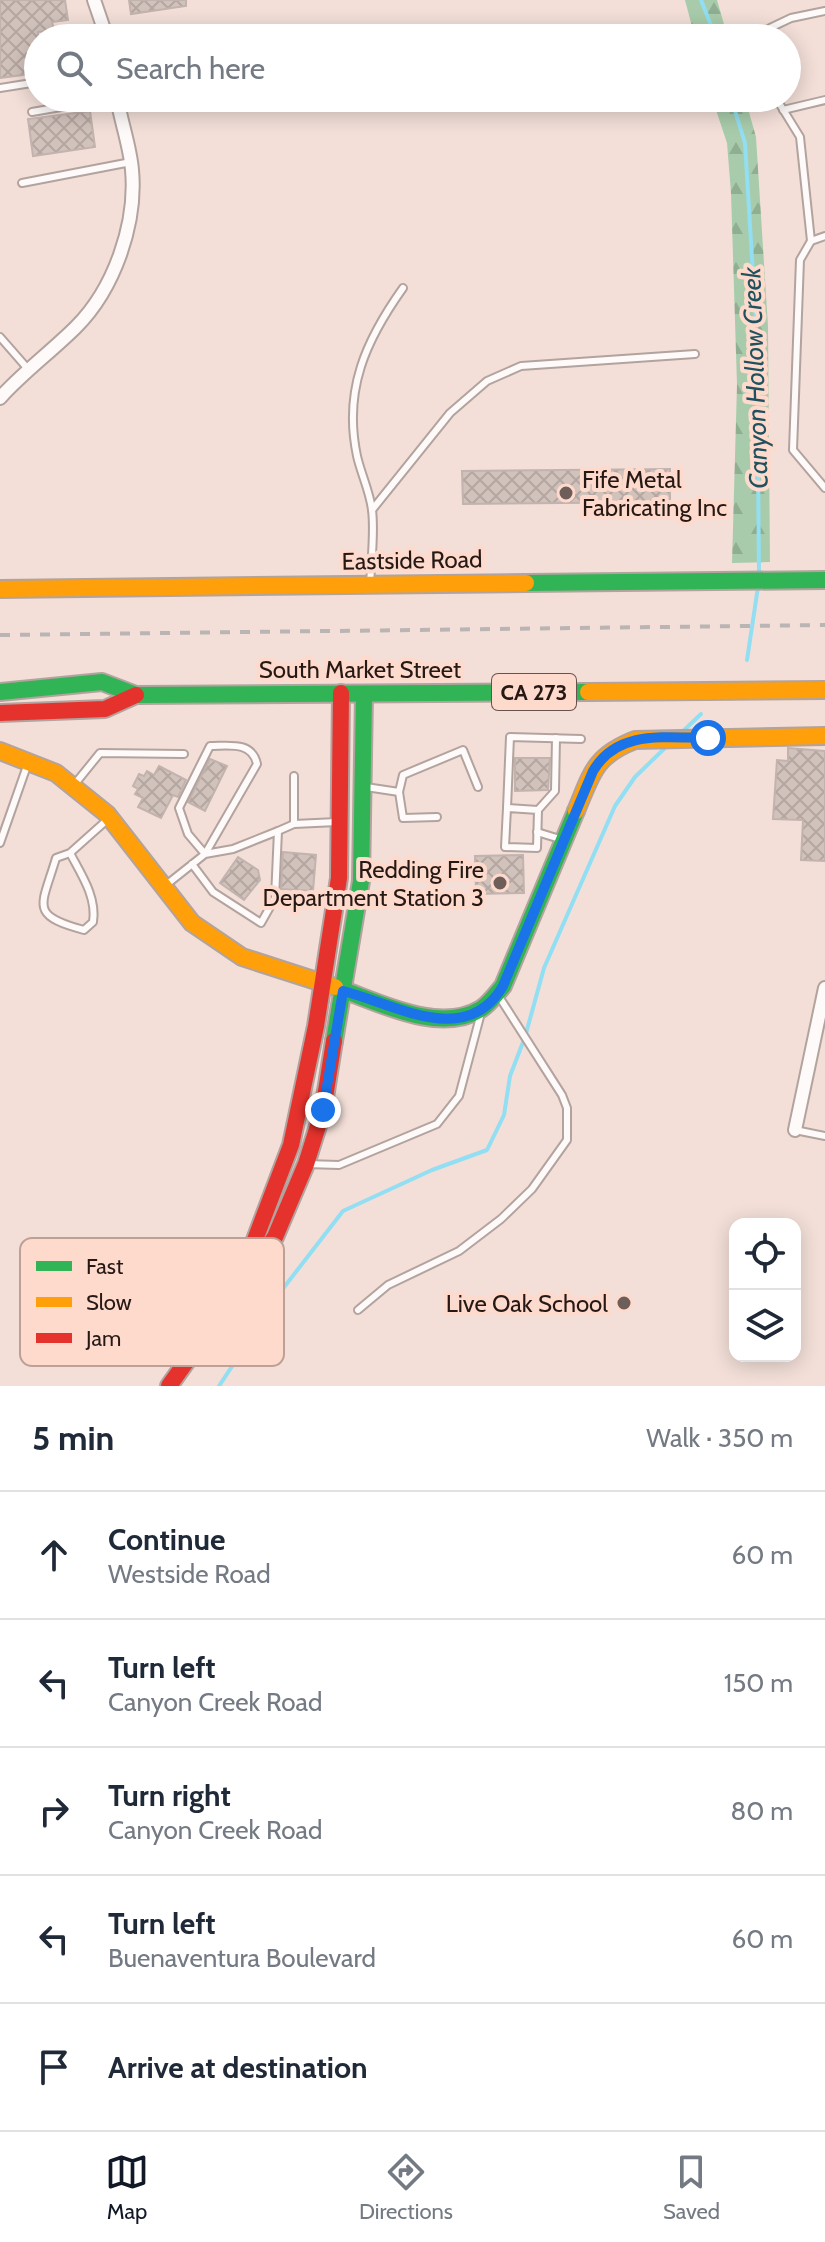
<!DOCTYPE html>
<html lang="en">
<head>
<meta charset="utf-8">
<style>
	body { margin:0; font-family:Cabin,sans-serif; background:#f6f6f7; color:#1f2937 }
	.controls { position:absolute; right:24px; bottom:24px; display:grid; overflow:hidden; border-radius:16px; box-shadow:0 4px 20px #0003 }
	.controls button { width:72px; height:72px; display:grid; place-items:center; padding:0; border:0; border-bottom:2px solid #e0e1e3; background:#fff; color:#1f2937; font:40px sans-serif }
	.stop { position:absolute; width:24px; height:24px; margin:-18px; border:6px solid #1a73e8; border-radius:50%; background:#fff }
	.stop.end { background:#1a73e8; border-color:#fff; box-shadow:0 2px 8px #0008 }
	.list { margin:0; padding:0; list-style:none }
	h2 { display:flex; justify-content:space-between; align-items:center; height:104px; margin:0; padding:0 32px; font-size:34px }
	h2 small { font-size:26px; font-weight:400; color:#747a83 }
	.list li { display:grid; grid-template-columns:52px 1fr auto; gap:24px; align-items:center; box-sizing:border-box; height:128px; padding:0 32px; border-top:2px solid #e0e1e3 }
	.list b { display:block; font-size:30px; white-space:nowrap }
	.list p { margin:0; font-size:26px; white-space:nowrap; color:#747a83 }
	.list em { font-size:26px; font-style:normal; color:#747a83 }
	.icon { flex:none; width:44px; height:44px; fill:none; stroke:currentColor; stroke-width:2; stroke-linecap:round; stroke-linejoin:round }
	.map { position:relative; flex:none; width:825px; height:1386px; overflow:hidden }
	.search { position:absolute; background:#fff; box-shadow:0 4px 20px #0003; left:24px; right:24px; top:24px; height:88px; display:flex; align-items:center; gap:20px; box-sizing:border-box; padding:0 28px; border-radius:44px; color:#747a83; font-size:30px }
	.sheet { height:744px; background:#fff }
	nav { display:flex; justify-content:space-around; align-items:center; box-sizing:border-box; height:112px; border-top:2px solid #e0e1e3; background:#fff; font-size:22px; color:#747a83 }
	nav a { display:grid; justify-items:center; gap:4px }
	nav .on { color:#111827 }
	.map>svg:first-child { display:block }
	.forest { fill:url(#forest-firs) }
	.lines { fill:none; stroke-linecap:round; stroke-linejoin:round }
	.stream { stroke:#92def2; stroke-width:4 }
	.building { fill:url(#building-cross-hatch); stroke:#c2b3ae; stroke-width:2 }
	.lane-casing { stroke:#b2a39e; stroke-width:10 }
	.street-casing { stroke:#b2a39e; stroke-width:16 }
	.fast-casing { stroke:#b2a39e; stroke-width:20 }
	.slow-casing { stroke:#b2a39e; stroke-width:20 }
	.jam-casing { stroke:#b2a39e; stroke-width:20 }
	.lane { stroke:#fdfaf9; stroke-width:6 }
	.street { stroke:#fdfaf9; stroke-width:12 }
	.fast { stroke:#30b455; stroke-width:16 }
	.slow { stroke:#ff9f0a; stroke-width:16 }
	.jam { stroke:#e5322d; stroke-width:16 }
	.rail { stroke:#bab5b4; stroke-width:4; stroke-dasharray:10 10; stroke-linecap:butt }
	.route { stroke:#1a73e8; stroke-width:10 }
	.poi-dot { fill:#6e5e59; stroke:#fedacd; stroke-width:3 }
	.labels { text-anchor:middle; dominant-baseline:central; stroke-width:8; stroke-linejoin:round; paint-order:stroke }
	.shield { fill:#fedacd; stroke:#67534c; stroke-width:2 }
	.shield-label { font-size:22px; font-weight:bold; fill:#261915 }
	.poi-label { font-size:24px; fill:#261915; stroke:#fedacd; text-anchor:end }
	.street-label { font-size:24px; fill:#261915; stroke:#fedacd }
	.water-label { font-size:26px; font-style:italic; fill:#1f515e; stroke:#fedacd }
	.key { fill:#fedacd; stroke:#bda096; stroke-width:2 }
	.key-label { font-size:22px; fill:#261915 }
</style>
</head>
<body>
<div class="map">
<svg width="825" height="1386" viewBox="0 0 825 1386">
	<defs>
		<pattern id="forest-firs" width="22" height="20" patternUnits="userSpaceOnUse" patternTransform="scale(2)"><rect width="22" height="20" fill="#a8ccab"/><path d="M5 1l3.5 6h-7zM16 11l3.5 6h-7z" fill="#90af92"/></pattern>
		<pattern id="building-cross-hatch" width="8" height="8" patternUnits="userSpaceOnUse" patternTransform="scale(2)"><rect width="8" height="8" fill="#d2c2bc"/><path d="M0 0l8 8M0 8l8-8" fill="none" stroke="#b4a6a1"/></pattern>
	</defs>
	<rect width="100%" height="100%" fill="#f3dfd8"/>
	<g class="forest">
		<polygon points="685,0 717,0 728,38 695,38"/>
		<polygon points="712,98 745,98 756,137 768,326 770,562 732,563 737,385 731,193 727,143"/>
	</g>
	<g class="lines">
		<g class="stream">
			<polyline points="701,0 716,38"/>
			<polyline points="731,98 745,143 757,341 759,574"/>
			<polyline points="747,660 758,587"/>
			<polyline points="680,734 701,714"/>
			<polyline points="219,1386 285,1286 343,1211 432,1170 487,1150 504,1115 510,1076 525,1037 544,968 615,806 635,777 667,746"/>
		</g>
	</g>
	<g class="building">
		<polygon points="0,0 65,0 68,20 52,22 54,30 38,32 38,73 0,78"/>
		<polygon points="129,0 186,0 186,6 131,14"/>
		<polygon points="90,111 95,147 33,156 28,119"/>
		<polygon points="670,469 670,502 463,504 462,471"/>
		<polygon points="788,748 825,751 825,861 801,860 803,820 773,819 777,760 788,761"/>
		<polygon points="515,758 550,758 548,790 515,791"/>
		<polygon points="210,759 227,766 205,811 188,802"/>
		<polygon points="159,766 186,780 178,797 173,795 161,818 138,807 143,798 135,794 138,789 133,786 139,774 144,776 147,771 154,775"/>
		<polygon points="283,852 316,855 313,891 281,889"/>
		<polygon points="523,855 524,893 476,894 475,856"/>
		<polygon points="238,857 258,870 260,880 244,900 220,883"/>
	</g>
	<g class="lines">
		<defs>
			<g id="lane">
				<polyline points="769,38 770,28 791,18 825,11"/>
				<polyline points="0,88 38,82"/>
				<polyline points="776,98 800,137 811,241"/>
				<polyline points="783,110 825,100"/>
				<polyline points="32,112 113,98"/>
				<polyline points="22,183 131,162"/>
				<polyline points="825,236 811,241 800,260 793,450 825,488"/>
				<polyline points="0,337 28,369"/>
				<polyline points="372,510 450,413 487,381 521,366 695,354"/>
				<path d="M370 585C371 561 375 534 372 510 370 492 361 474 357 456 343 390 366 340 403 288"/>
				<polyline points="74,785 100,753 184,754"/>
				<polyline points="366,787 399,792 403,775 463,750 478,787"/>
				<polyline points="399,792 403,818 437,817"/>
				<polyline points="507,808 510,737 581,739"/>
				<polygon points="507,808 538,810 537,848 505,847"/>
				<polyline points="538,810 555,791 556,738"/>
				<polyline points="294,824 294,776"/>
				<polyline points="278,831 294,824 337,822"/>
				<polyline points="537,832 563,840"/>
				<polyline points="0,843 28,763"/>
				<path d="M70 853C81 874 97 897 93 922L84 930C28 915 42 906 56 858L70 853 107 820"/>
				<path d="M166 885 205 854 257 764C252 741 229 746 210 746L179 808 188 834 205 854 233 849 278 831 275 898 261 923 213 892 192 864"/>
				<polyline points="795,1130 825,1136"/>
				<polyline points="306,1164 339,1165 437,1124 459,1096 481,1013"/>
				<polyline points="358,1310 388,1285 459,1251 501,1219 532,1189 567,1140 567,1108 562,1095 498,995"/>
			</g>
			<g id="street">
				<polyline points="94,0 107,38"/>
				<path d="M0 398C21 374 52 351 76 327 114 289 137 224 132 170 130 146 121 122 117 98"/>
				<polyline points="795,1130 825,988"/>
			</g>
			<g id="fast">
				<polyline points="526,583 825,580"/>
				<polyline points="0,692 102,682 136,695 588,692"/>
				<path d="M335 987C377 1001 438 1035 481 1009 489 1004 497 993 503 986L576 811"/>
				<polyline points="334,1041 361,881 364,694"/>
			</g>
			<g id="slow">
				<polyline points="0,589 526,583"/>
				<polyline points="588,692 825,690"/>
				<polyline points="0,751 56,773 107,814 192,923 242,957 335,987"/>
				<path d="M576 811C592 773 594 756 635 740L825 736"/>
			</g>
			<g id="jam">
				<polyline points="0,713 105,709 136,695"/>
				<polyline points="245,1266 291,1145 316,1026 339,878 341,693"/>
				<polyline points="169,1386 275,1237 306,1164 323,1110 334,1041"/>
			</g>
		</defs>
		<use href="#lane" class="lane-casing"/>
		<use href="#street" class="street-casing"/>
		<use href="#fast" class="fast-casing"/>
		<use href="#slow" class="slow-casing"/>
		<use href="#jam" class="jam-casing"/>
		<use href="#lane" class="lane"/>
		<use href="#street" class="street"/>
		<use href="#fast" class="fast"/>
		<use href="#slow" class="slow"/>
		<use href="#jam" class="jam"/>
		<polyline class="rail" points="0,635 825,625"/>
	</g>
	<g class="lines">
		<path class="route" d="M323 1110 343 991C395 1004 466 1049 503 986L593 771C618 729 666 738 708 738"/>
	</g>
	<g class="poi-dot">
		<circle cx="566" cy="493" r="8"/>
		<circle cx="500" cy="883" r="8"/>
		<circle cx="624" cy="1303" r="8"/>
	</g>
	<g class="labels">
		<rect class="shield" x="492" y="674" width="84" height="36" rx="6"/>
		<g class="shield-label">
			<text x="534" y="692">CA 273</text>
		</g>
		<g class="poi-label">
			<text x="582" y="479" text-anchor="start">Fife Metal<tspan x="582" dy="28">Fabricating Inc</tspan></text>
			<text x="484" y="869">Redding Fire<tspan x="484" dy="28">Department Station 3</tspan></text>
			<text x="608" y="1303">Live Oak School</text>
		</g>
		<g class="street-label">
			<text transform="translate(412 560) rotate(-1)">Eastside Road</text>
			<text x="360" y="669">South Market Street</text>
		</g>
		<g class="water-label">
			<text transform="translate(755 378) rotate(-92)">Canyon Hollow Creek</text>
		</g>
	</g>
	<rect x="20" y="1238" width="264" height="128" rx="12" class="key"/>
	<rect x="36" y="1261" width="36" height="10" fill="#30b455"/>
	<rect x="36" y="1297" width="36" height="10" fill="#ff9f0a"/>
	<rect x="36" y="1333" width="36" height="10" fill="#e5322d"/>
	<g class="key-label">
		<text x="86" y="1274">Fast</text>
		<text x="86" y="1310">Slow</text>
		<text x="86" y="1346">Jam</text>
	</g>
</svg>
<div class="controls">
<button><svg class="icon" aria-label="locate" viewBox="0 0 24 24"><circle cx="12" cy="12" r="6"/><path d="M12 2v4M12 18v4M2 12h4M18 12h4"/></svg></button>
<button><svg class="icon" aria-label="layers" viewBox="0 0 24 24"><path d="M12 4l9 5-9 5-9-5zM3 14l9 5 9-5"/></svg></button>
</div>
<div class="stop" style="left:708px;top:738px"></div>
<div class="stop end" style="left:323px;top:1110px"></div>
<div class="search"><svg class="icon" aria-label="search" viewBox="0 0 24 24"><circle cx="10" cy="10" r="6"/><path d="M15 15l6 6"/></svg>Search here</div>
</div>
<section class="sheet">
<h2>5 min<small>Walk · 350 m</small></h2>
<ul class="list">
<li><svg class="icon" aria-label="ahead" viewBox="0 0 24 24"><path d="M12 20V5M6 11l6-6 6 6"/></svg><div><b>Continue</b><p>Westside Road</p></div><em>60 m</em></li>
<li><svg class="icon" aria-label="left" viewBox="0 0 24 24"><path d="M17 20v-9H6M10 6l-5 5 5 5"/></svg><div><b>Turn left</b><p>Canyon Creek Road</p></div><em>150 m</em></li>
<li><svg class="icon" aria-label="right" viewBox="0 0 24 24"><path d="M7 20v-9h11M14 6l5 5-5 5"/></svg><div><b>Turn right</b><p>Canyon Creek Road</p></div><em>80 m</em></li>
<li><svg class="icon" aria-label="left" viewBox="0 0 24 24"><path d="M17 20v-9H6M10 6l-5 5 5 5"/></svg><div><b>Turn left</b><p>Buenaventura Boulevard</p></div><em>60 m</em></li>
<li><svg class="icon" aria-label="arrive" viewBox="0 0 24 24"><path d="M6 21V4h12l-3 4 3 4H6"/></svg><div><b>Arrive at destination</b></div></li>
</ul>
</section>
<nav>
<a class="on"><svg class="icon" aria-label="map" viewBox="0 0 24 24"><path d="M3 6l6-2 6 2 6-2v14l-6 2-6-2-6 2zM9 4v14M15 6v14"/></svg>Map</a>
<a><svg class="icon" aria-label="directions" viewBox="0 0 24 24"><path d="M12 3l9 9-9 9-9-9zM9 14v-3h6M13 9l2 2-2 2"/></svg>Directions</a>
<a><svg class="icon" aria-label="saved" viewBox="0 0 24 24"><path d="M7 4h10v16l-5-4-5 4z"/></svg>Saved</a>
</nav>
</body>
</html>
